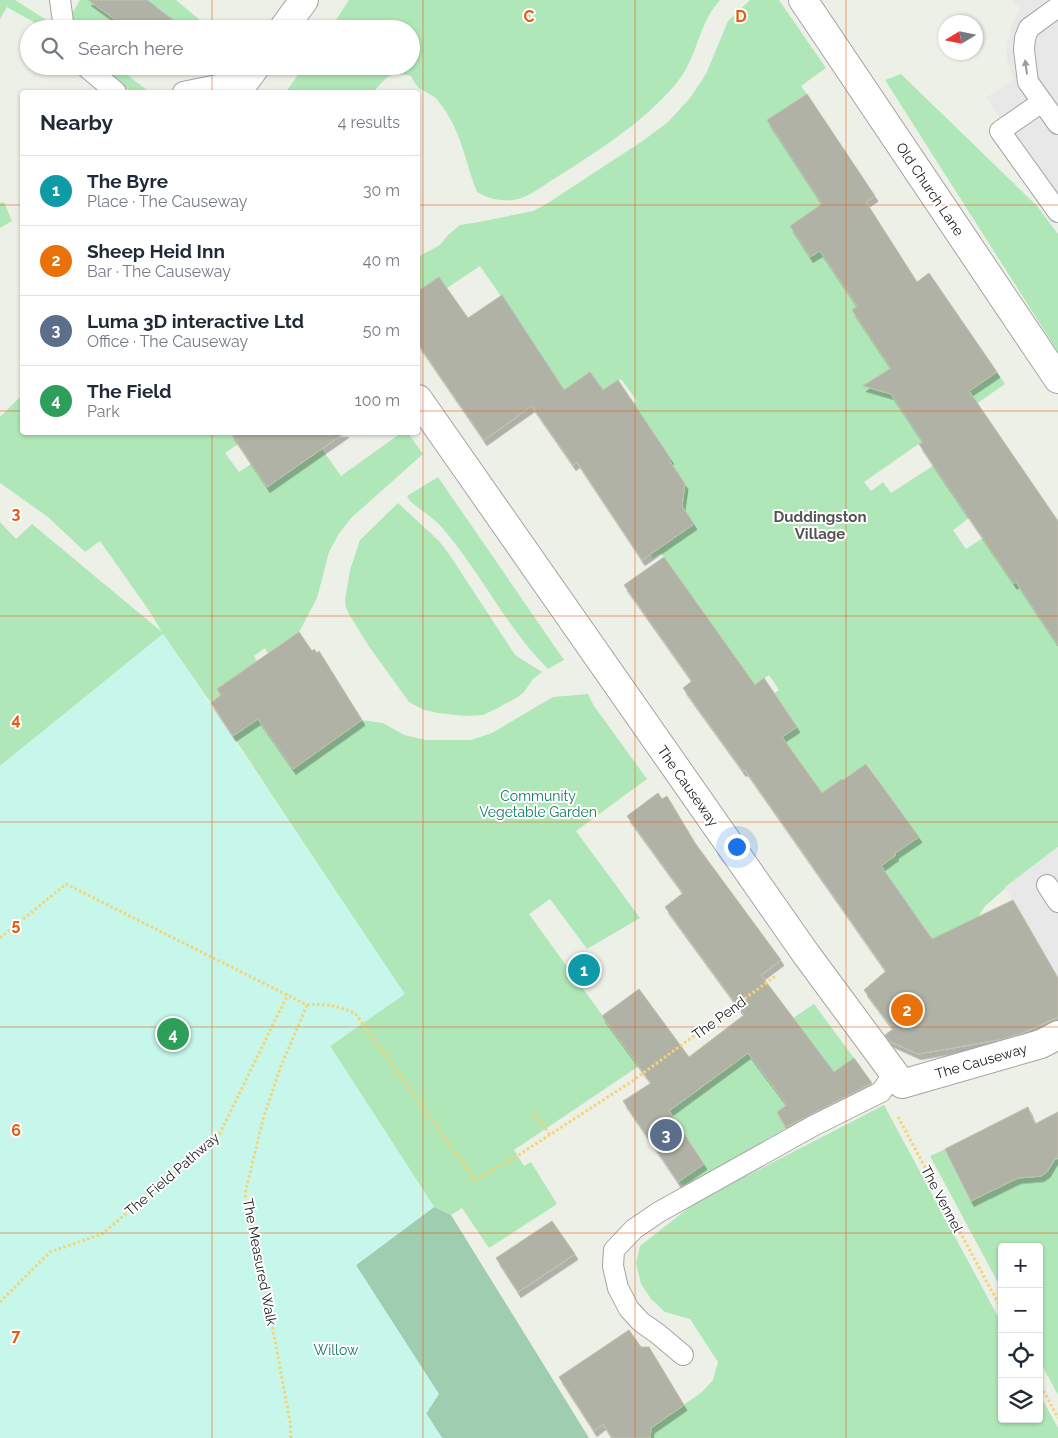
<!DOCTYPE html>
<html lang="en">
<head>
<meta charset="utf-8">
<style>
	body { margin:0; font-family:Raleway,sans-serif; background:#f2f2f3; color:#1f2937 }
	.controls { position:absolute; right:15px; bottom:15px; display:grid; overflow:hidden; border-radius:5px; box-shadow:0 1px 4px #0004 }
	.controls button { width:45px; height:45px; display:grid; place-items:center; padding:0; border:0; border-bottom:1px solid #e0e1e3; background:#fff; color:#1f2937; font:25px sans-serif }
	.compass { position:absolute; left:938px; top:15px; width:45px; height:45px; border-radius:50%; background:#fff; box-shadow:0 1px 4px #0004; rotate:260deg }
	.you { position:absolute; left:736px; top:846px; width:18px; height:18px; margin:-12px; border:4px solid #fff; border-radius:50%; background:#1a73e8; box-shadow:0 0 0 8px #1a73e833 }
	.badge { display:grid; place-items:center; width:32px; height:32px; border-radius:50%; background:#c78509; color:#fff; font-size:16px; font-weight:700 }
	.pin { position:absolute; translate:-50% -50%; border:2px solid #fff; box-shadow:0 1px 5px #0006 }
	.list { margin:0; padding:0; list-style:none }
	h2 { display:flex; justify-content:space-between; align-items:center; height:65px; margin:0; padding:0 20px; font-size:21px }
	h2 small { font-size:16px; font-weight:400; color:#747a83 }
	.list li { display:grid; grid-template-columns:32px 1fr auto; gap:15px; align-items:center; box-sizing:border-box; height:70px; padding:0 20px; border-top:1px solid #e0e1e3 }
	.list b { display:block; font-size:19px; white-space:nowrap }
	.list p { margin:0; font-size:16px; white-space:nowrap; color:#747a83 }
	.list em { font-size:16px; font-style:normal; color:#747a83 }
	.icon { flex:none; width:28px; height:28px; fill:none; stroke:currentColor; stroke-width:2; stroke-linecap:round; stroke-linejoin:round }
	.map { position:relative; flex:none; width:1058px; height:1438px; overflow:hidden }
	.search { position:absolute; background:#fff; box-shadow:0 1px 4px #0004; left:20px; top:20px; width:400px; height:55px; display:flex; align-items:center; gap:12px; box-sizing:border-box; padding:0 18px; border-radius:28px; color:#747a83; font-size:19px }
	.panel { position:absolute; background:#fff; box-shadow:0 1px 4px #0004; left:20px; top:90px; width:400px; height:345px; border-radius:5px }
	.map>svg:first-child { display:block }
	.grass { fill:#b0e7b8 }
	.forest { fill:#9ecdaf }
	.park { fill:#c7f7ea }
	.parking { fill:#e8e8e8 }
	.building { fill:#b1b2a6; stroke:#bfc1aa; filter:url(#shadow) }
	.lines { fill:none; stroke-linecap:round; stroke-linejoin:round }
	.service-casing { stroke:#a4a4a4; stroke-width:22 }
	.minor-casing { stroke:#a4a4a4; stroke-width:30 }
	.path { stroke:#f4d474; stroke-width:3; stroke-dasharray:2.5 2.5; stroke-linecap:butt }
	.service { stroke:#fff; stroke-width:20 }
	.minor { stroke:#fff; stroke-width:28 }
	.oneway { fill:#9b9b9b }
	.grid { fill:none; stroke:#e8590c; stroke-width:1; stroke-opacity:0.55 }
	.labels { text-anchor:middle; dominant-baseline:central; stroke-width:4; stroke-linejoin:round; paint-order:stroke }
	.street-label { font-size:14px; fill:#202020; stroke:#fff }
	.park-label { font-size:14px; fill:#117b5f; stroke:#fff }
	.neighbourhood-label { font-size:15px; font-weight:bold; fill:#535353; stroke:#fff }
	.grid-label { font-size:16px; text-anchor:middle; font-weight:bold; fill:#e8590c; stroke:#fff; stroke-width:4; stroke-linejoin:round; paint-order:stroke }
</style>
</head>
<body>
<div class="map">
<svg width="1058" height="1438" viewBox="0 0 1058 1438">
	<defs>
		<filter id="shadow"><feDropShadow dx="3" dy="5.5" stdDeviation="0" flood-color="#0004"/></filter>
	</defs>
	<rect width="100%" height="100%" fill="#edf0e7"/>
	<g class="grass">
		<polygon points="0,0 15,0 48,21 44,28 7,7 0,19"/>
		<polygon points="80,0 88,0 104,12 113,0 176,0 207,26 204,29 185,29 155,6 138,29 73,29 73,12"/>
		<path d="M349 0H720C699 23 698 53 681 77 652 117 598 151 557 177 543 185 529 198 513 200 499 201 489 199 477 192 464 159 462 131 439 102 434 95 427 93 420 89 416 86 413 80 411 76 388 70 387 78 373 92H286L304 66H411V29H330Z"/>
		<polygon points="750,0 779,0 826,68 801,86 807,94 767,120 822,204 790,226 810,257 842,237 848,268 837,277 857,306 852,310 861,322 900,362 880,375 881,386 884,392 891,394 965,394 997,372 1005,384 864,482 871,491 883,482 891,493 934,465 969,518 953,530 966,549 983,538 1014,584 1058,554 1058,847 1006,887 1006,888 985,906 974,924 932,939 881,866 896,855 862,789 877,778 867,764 822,793 782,737 797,727 736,722 779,690 769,675 755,685 664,557 661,553 653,558 650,554 694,524 677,499 684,495 685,484 679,475 656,469 671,458 643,417 619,414 637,401 621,379 603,390 590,372 535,410 533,407 516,418 483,368 511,360 534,344 480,266 447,288 439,277 418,291 418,257 440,245 448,235 460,225 479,222 533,211 548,203 644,140 668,122 690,98 706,74 728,21"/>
		<polygon points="96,66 115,66 147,90 145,92 132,92"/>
		<polygon points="901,74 1037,206 1058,234 1058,352 885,80"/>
		<polygon points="4,202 12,221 0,228 0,203"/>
		<polygon points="22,395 22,432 230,433 238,444 225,453 239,472 251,464 267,487 322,449 341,476 401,433 408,433 423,454 351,518 338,535 329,552 317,598 299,632 268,653 265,648 254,656 257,661 217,689 221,695 211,703 163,634 0,766 0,522 16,539 32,524 162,632 150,612 100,541 85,552 48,517 0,483 0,417"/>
		<path d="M438 477 564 660 548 669C507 628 482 575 445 531 436 519 421 511 410 501L407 496Z"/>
		<polygon points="398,503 439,541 449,554 515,655 542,672 533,679 524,692 518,697 496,709 483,715 465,716 438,713 424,710 409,702 368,645 349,614 346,608 345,600 350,570 360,540"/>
		<polygon points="588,694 594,706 647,779 576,831 640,918 587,949 550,899 529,914 639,1066 514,1150 524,1166 531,1162 557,1204 489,1248 462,1208 451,1215 434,1207 330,1046 404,994 233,736 243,729 272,697 263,726 293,769 362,720 383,723 404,735 426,740 471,740 492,733 553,697"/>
		<polygon points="814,1004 854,1058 834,1072 793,1018"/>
		<polygon points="748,1053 787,1105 780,1111 788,1127 692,1182 683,1185 678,1182 704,1163 669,1111"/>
		<polygon points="884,1105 1002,1324 1002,1419 1039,1419 1039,1393 1058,1428 1058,1438 650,1438 649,1429 702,1392 713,1380 718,1362 690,1319 665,1312 651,1299 641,1284 636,1263 640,1246 696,1202"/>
		<path d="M945 1149 971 1201 1022 1176C1032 1179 1043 1177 1050 1168 1053 1164 1053 1161 1058 1158V1395L1039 1360V1247H1002V1290L930 1156Z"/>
	</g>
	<polygon class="forest" points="434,1207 451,1215 589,1438 442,1438 426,1413 356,1265"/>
	<polygon class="park" points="163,634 405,994 330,1046 434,1207 356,1265 439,1394 426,1414 442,1438 0,1438 0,766"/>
	<g class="parking">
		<polygon points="1015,0 1058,0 1058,202 986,98 1013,80 1007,59 1007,46 1012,24 1020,9 1013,2"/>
		<polygon points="1058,847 1058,978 1005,887"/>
	</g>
	<g class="building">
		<polygon points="88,0 147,0 185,29 128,29"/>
		<polygon points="807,94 875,196 866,202 917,282 929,273 997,372 969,391 1058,521 1058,645 1016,582 1014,584 919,444 923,442 891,394 863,386 891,368 852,310 857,306 820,251 810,257 790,226 822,204 767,120"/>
		<polygon points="439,277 468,318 502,295 564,390 590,372 603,390 618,380 671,459 669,460 685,484 682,506 694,524 642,560 577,462 573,465 532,406 484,440 418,344 418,291"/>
		<polygon points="230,432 346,432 267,487"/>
		<polygon points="664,557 755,685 764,678 797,727 782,737 822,793 842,779 843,780 866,764 919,837 894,854 896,855 881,866 932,939 1013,900 1058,978 1058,1017 1022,1033 1003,1039 918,1054 889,1041 885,1035 893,1029 864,990 886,971 745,770 743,771 683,688 692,681 624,585"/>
		<polygon points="299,632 312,651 314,649 317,653 319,651 362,720 293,769 258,719 233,736 211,703 221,695 217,689"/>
		<polygon points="658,793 662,799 667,796 695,843 781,960 761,975 834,1072 854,1058 872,1083 786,1127 777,1112 787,1105 748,1053 669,1111 704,1164 678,1182 623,1101 651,1083 602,1016 639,989 689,1057 744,1015 665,907 683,893 627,816"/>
		<polygon points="1028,1107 1035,1124 1058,1112 1058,1158 1054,1160 1047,1172 1041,1176 1018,1178 971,1201 945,1149"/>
		<polygon points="552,1221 575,1254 518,1292 496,1258"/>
		<polygon points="629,1330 641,1347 649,1347 684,1405 651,1428 650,1438 612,1438 603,1424 594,1431 559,1377"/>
	</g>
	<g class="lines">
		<defs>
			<g id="service">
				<polyline points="60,0 64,29"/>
				<polyline points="1058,7 1029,28 1025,38 1024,50 1028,82 1058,124"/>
				<polyline points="85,66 116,92"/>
				<polyline points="183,92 246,79"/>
				<polyline points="1042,102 1000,131 1058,212"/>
				<polyline points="1047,885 1058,902"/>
				<polyline points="683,1355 658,1334 641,1322 629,1309 618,1288 613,1266 614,1250 634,1229 659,1212 813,1126 881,1092 894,1073"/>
			</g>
			<g id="minor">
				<polyline points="803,0 1058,379"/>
				<polyline points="283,29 304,0"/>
				<polyline points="237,92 256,66"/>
				<polyline points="418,399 806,954 902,1084 1041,1044 1058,1035"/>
			</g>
		</defs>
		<use href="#service" class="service-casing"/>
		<use href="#minor" class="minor-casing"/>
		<g class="path">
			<path d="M0 938 66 884 307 1005C327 1003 336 1006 355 1013L475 1180 517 1156 631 1082 777 975"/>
			<polyline points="534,1112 550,1135"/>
			<polyline points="898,1117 1002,1310"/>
			<polyline points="0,1302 50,1252 102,1234 218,1137 288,994"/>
			<polyline points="1039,1382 1058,1418"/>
			<polyline points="291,1438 290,1422 265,1286 245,1194 263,1119 281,1066 307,1005"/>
		</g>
		<use href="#service" class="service"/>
		<use href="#minor" class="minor"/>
	</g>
	<defs><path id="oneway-solid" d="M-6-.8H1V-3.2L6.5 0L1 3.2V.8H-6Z" transform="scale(1.25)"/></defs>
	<use class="oneway" href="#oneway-solid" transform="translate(1026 67) rotate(-98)"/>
	<path class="grid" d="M212 0V29M423 0V1438M635 0V1438M846 0V1438M212 66V92M0 205H22M418 205H1058M0 411H22M418 411H1058M212 432V1438M0 616H1058M0 822H1058M0 1027H1058M0 1233H1058"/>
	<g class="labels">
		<g class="street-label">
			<text transform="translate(930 189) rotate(56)">Old Church Lane</text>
			<text transform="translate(688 786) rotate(55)">The Causeway</text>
			<text transform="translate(719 1018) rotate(-36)">The Pend</text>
			<text transform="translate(981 1061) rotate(-16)">The Causeway</text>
			<text transform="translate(172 1174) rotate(-41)">The Field Pathway</text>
			<text transform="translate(942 1199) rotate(62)">The Vennel</text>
			<text transform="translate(260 1262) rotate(79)">The Measured Walk</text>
		</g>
		<g class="park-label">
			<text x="538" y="796">Community<tspan x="538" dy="16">Vegetable Garden</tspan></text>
			<text x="336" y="1350">Willow</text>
		</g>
		<g class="neighbourhood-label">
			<text x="820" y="517">Duddingston<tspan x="820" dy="17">Village</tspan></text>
		</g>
	</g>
	<g class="grid-label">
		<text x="529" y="22">C</text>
		<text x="741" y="22">D</text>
		<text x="16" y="519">3</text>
		<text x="16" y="725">4</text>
		<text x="16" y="930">5</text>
		<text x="16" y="1136">6</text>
		<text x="16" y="1341">7</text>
	</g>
</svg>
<div class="controls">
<button>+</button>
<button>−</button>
<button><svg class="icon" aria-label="locate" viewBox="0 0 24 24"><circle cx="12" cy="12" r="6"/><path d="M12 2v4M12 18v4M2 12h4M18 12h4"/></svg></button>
<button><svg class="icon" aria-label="layers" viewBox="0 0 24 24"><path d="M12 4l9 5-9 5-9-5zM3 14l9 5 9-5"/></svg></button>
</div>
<svg class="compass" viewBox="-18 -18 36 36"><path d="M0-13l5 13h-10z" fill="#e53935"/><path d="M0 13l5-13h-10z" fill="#747a83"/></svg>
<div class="you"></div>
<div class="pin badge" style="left:584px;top:970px;background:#0f9aa8">1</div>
<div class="pin badge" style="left:907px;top:1010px;background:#e8710a">2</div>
<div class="pin badge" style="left:666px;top:1135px;background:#5c6f8a">3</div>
<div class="pin badge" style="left:173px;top:1034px;background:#2e9e5b">4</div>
<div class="search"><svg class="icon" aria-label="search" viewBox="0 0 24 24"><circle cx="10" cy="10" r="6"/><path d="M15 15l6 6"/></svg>Search here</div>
<section class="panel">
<h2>Nearby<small>4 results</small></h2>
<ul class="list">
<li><span class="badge" style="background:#0f9aa8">1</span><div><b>The Byre</b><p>Place · The Causeway</p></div><em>30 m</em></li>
<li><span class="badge" style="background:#e8710a">2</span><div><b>Sheep Heid Inn</b><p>Bar · The Causeway</p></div><em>40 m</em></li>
<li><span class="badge" style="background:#5c6f8a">3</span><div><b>Luma 3D interactive Ltd</b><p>Office · The Causeway</p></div><em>50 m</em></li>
<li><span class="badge" style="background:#2e9e5b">4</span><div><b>The Field</b><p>Park</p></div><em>100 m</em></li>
</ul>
</section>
</div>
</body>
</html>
